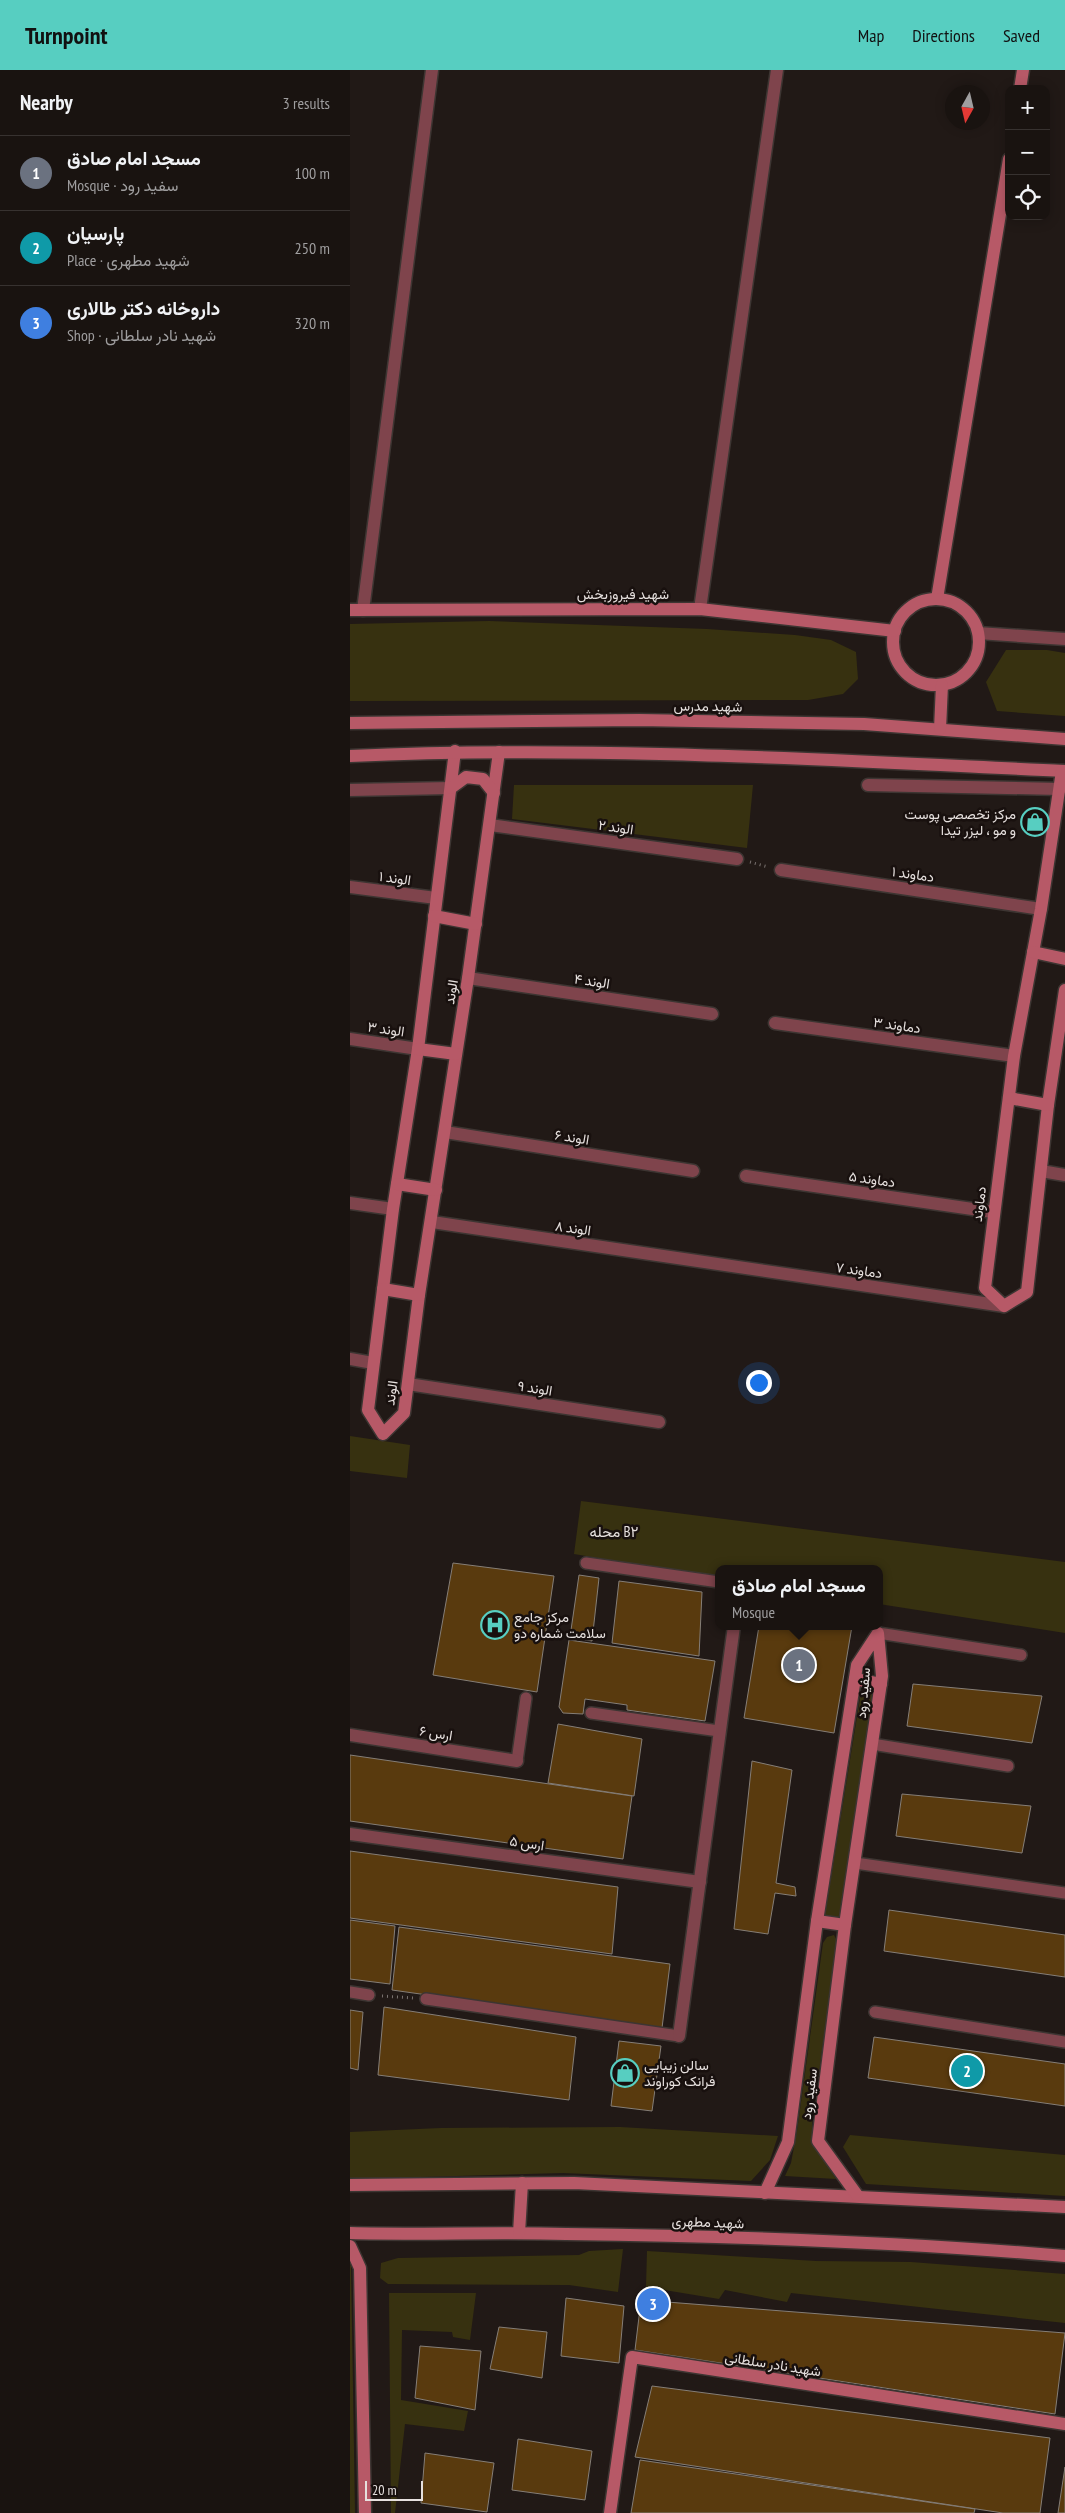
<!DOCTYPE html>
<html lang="en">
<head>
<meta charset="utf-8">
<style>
	body { margin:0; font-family:"PT Sans Narrow",Vazirmatn,sans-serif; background:#26201e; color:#f1f3f6 }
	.controls { position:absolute; right:15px; top:15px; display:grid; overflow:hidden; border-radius:10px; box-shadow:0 2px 12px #0003 }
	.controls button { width:45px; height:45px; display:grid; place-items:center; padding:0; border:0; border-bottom:1px solid #373230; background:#191310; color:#f1f3f6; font:25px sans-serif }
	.compass { position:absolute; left:595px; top:15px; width:45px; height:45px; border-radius:50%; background:#191310; box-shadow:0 2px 12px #0003; rotate:188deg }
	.scale { position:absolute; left:15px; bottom:12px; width:58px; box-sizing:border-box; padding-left:5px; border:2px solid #e6e0de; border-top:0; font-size:14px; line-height:18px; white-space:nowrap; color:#e6e0de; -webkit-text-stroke:4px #18100e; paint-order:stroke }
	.you { position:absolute; left:408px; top:1312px; width:18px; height:18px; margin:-12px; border:4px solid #fff; border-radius:50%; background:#1a73e8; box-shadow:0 0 0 8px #1a73e833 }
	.badge { display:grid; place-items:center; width:32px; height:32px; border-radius:50%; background:#57cec1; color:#fff; font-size:16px; font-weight:700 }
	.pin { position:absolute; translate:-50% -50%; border:2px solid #fff; box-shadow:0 1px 5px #0006 }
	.popup { position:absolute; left:365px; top:1495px; width:168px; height:65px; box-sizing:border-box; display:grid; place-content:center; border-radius:10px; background:#191310; filter:drop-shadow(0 1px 4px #0005); font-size:16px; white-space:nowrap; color:#9f9e9f }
	.popup b { font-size:19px; color:#f1f3f6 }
	.popup::after { content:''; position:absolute; left:50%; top:100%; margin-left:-10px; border:10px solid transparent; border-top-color:#191310 }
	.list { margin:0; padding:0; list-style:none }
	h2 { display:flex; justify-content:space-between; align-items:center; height:65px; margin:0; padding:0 20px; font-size:21px }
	h2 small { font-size:16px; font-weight:400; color:#9f9e9f }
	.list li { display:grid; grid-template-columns:32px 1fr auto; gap:15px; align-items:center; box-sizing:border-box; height:75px; padding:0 20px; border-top:1px solid #373230 }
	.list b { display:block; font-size:19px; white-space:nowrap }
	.list p { margin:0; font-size:16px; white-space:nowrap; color:#9f9e9f }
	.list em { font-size:16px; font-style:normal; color:#9f9e9f }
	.icon { flex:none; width:28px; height:28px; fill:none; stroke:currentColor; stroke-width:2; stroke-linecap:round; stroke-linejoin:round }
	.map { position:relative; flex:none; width:715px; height:2443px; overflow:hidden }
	header { display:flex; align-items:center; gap:30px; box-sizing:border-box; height:70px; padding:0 25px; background:#57cec1; color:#111 }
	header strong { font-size:24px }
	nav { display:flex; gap:28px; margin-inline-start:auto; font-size:18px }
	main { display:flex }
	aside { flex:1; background:#191310 }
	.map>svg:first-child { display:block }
	.green { fill:#373110 }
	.building { fill:#593a0e; stroke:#857e77 }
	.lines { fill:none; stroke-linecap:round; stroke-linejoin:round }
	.lane-casing { stroke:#3d3532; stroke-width:14 }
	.street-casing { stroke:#3d3532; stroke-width:15 }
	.secondary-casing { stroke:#3d3532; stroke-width:15 }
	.path { stroke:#7a7370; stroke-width:3; stroke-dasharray:1 4; stroke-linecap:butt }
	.lane { stroke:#7f444c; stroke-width:11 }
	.street { stroke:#7f444c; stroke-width:12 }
	.secondary { stroke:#b75967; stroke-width:12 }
	.labels { text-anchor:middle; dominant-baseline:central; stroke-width:5; stroke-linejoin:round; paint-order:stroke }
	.street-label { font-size:14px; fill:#e6e0de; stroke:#18100e }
	.poi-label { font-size:14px; fill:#e6e0de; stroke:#18100e; text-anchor:start }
	.neighbourhood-label { font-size:15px; fill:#e6e0de; stroke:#18100e }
</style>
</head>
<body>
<header>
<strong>Turnpoint</strong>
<nav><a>Map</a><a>Directions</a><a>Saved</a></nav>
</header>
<main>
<aside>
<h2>Nearby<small>3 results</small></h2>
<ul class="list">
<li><span class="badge" style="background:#6b7280">1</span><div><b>مسجد امام صادق</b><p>Mosque · سفید رود</p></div><em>100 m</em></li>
<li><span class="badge" style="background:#0f9aa8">2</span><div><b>پارسیان</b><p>Place · شهید مطهری</p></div><em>250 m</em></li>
<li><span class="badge" style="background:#3f7fe0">3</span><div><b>داروخانه دکتر طالاری</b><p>Shop · شهید نادر سلطانی</p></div><em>320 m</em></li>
</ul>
</aside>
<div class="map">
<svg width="715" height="2443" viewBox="0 0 715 2443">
	<rect width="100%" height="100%" fill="#211916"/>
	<g class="green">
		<polygon points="139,551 357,559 445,565 481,570 506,582 508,609 493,624 458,630 0,631 0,554"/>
		<polygon points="656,580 697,580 715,583 715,646 647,641 636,612"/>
		<polygon points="164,715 403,715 397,778 162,749"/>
		<polygon points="0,1366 60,1375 57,1408 0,1401"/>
		<polygon points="231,1431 715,1492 715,1563 529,1534 529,1499 369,1499 369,1508 224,1484"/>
		<polygon points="511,1622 523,1622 489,1848 475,1845"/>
		<polygon points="484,1865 487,1871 462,2054 463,2074 486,2109 435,2106 441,2093 447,2061 473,1873 477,1867"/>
		<polygon points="270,2057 428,2066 420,2090 401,2111 213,2103 0,2109 0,2062 91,2058"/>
		<polygon points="500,2065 715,2085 715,2126 516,2114 493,2077"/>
		<polygon points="273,2179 268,2222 219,2215 38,2214 30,2208 31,2193 48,2188 229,2185 239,2181"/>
		<polygon points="297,2181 466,2191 561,2192 715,2204 715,2253 441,2223 437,2232 375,2220 369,2229 296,2217"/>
		<polygon points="0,2195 1,2196 5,2443 0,2443"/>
		<polygon points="39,2223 126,2223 120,2270 103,2267 102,2262 52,2260 51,2330 118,2341 114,2361 55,2354 45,2443 41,2443"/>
	</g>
	<g class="building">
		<polygon points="103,1493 204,1506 187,1622 83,1605"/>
		<polygon points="229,1505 249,1508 242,1571 220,1567"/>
		<polygon points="269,1511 352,1522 349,1586 262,1573"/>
		<polygon points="409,1556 502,1556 484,1663 394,1648"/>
		<polygon points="219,1570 365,1591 355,1651 277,1640 277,1635 235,1629 233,1644 213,1643 209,1637"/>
		<polygon points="563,1614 692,1626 682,1673 557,1656"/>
		<polygon points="208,1654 292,1669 284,1726 198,1713"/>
		<polygon points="0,1685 282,1726 273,1789 0,1751"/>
		<polygon points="402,1691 442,1700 426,1813 445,1817 446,1826 425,1823 418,1864 384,1859"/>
		<polygon points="552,1724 681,1736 672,1783 546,1766"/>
		<polygon points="0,1781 268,1817 262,1884 0,1848"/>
		<polygon points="539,1840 715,1865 715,1907 534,1881"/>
		<polygon points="0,1850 45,1856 40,1914 0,1909"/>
		<polygon points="49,1857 320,1894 312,1958 42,1920"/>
		<polygon points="34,1937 226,1967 219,2030 28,2005"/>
		<polygon points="0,1940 13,1942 8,2000 0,1998"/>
		<polygon points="524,1967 715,1994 715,2036 518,2008"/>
		<polygon points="269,1971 311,1976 302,2041 261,2036"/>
		<polygon points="216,2228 274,2236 269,2293 211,2286"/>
		<polygon points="291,2230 715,2263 705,2344 285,2280"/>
		<polygon points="149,2257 197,2262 192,2308 140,2299"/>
		<polygon points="70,2276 131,2281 125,2340 65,2328"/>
		<polygon points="302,2316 700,2368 690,2443 653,2443 285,2387"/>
		<polygon points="168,2369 242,2381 235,2430 162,2420"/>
		<polygon points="75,2383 144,2393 137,2442 71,2433"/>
		<polygon points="290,2390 625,2439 624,2443 281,2443"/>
		<polygon points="715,2397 715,2443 708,2443"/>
	</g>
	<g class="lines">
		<defs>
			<g id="lane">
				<polyline points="236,1493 369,1512"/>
				<polyline points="528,1563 671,1585"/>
				<polyline points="241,1643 369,1661"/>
				<polyline points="522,1674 658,1696"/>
				<polyline points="167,1691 176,1628"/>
				<polyline points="505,1793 715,1823"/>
				<polyline points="0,1922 19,1925"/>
				<polyline points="76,1929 329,1966"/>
				<polyline points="525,1942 715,1972"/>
			</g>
			<g id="street">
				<polyline points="350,539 427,0"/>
				<polyline points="13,540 82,0"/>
				<polyline points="628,563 715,569"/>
				<polyline points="518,715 710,719"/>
				<polyline points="0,720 101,718"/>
				<polyline points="140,755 387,789"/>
				<polyline points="431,800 691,839"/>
				<polyline points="0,817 86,828"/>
				<polyline points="118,908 362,944"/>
				<polyline points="425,953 664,986"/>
				<polyline points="0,969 68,979"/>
				<polyline points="95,1062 343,1101"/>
				<polyline points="691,1101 715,1105"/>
				<polyline points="396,1106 643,1142"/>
				<polyline points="0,1133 43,1139"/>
				<polyline points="82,1152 654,1236"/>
				<polyline points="0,1289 23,1293"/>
				<polyline points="58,1314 309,1352"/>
				<polyline points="0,1665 167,1691"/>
				<polyline points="0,1764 350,1812"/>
				<polyline points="329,1966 384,1556"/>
			</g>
			<g id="secondary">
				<polyline points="670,19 673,0"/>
				<polyline points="587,529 659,89"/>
				<circle cx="586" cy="572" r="43"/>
				<polyline points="0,540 350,539 545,561"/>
				<polyline points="0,653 289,650 514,654 715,669"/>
				<polyline points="590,659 592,615"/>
				<polyline points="105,681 68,979 43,1139 18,1340 33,1364 54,1343 69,1225 118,908 149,682"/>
				<path d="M0 686C238 675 477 690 715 701"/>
				<polyline points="712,701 691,839 664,986 635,1218 654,1236 677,1222 698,1035 715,920"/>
				<polyline points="101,718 116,707 133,709 144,723"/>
				<polyline points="84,846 126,854"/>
				<polyline points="683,882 715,889"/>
				<polyline points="68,979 106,984"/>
				<polyline points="659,1028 698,1035"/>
				<polyline points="47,1114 86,1120"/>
				<polyline points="33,1219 69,1225"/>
				<polyline points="505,1609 531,1614"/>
				<polyline points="467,1851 495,1855"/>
				<polyline points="0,2115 224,2113 715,2137"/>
				<polyline points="415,2123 438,2072 467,1851 507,1595 528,1563 532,1606 495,1855 468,2071 507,2125"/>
				<path d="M0 2163C72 2165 144 2162 216 2164 382 2166 549 2172 715 2186"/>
				<polyline points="169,2163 172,2113"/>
				<polyline points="0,2176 10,2198 15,2443"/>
				<polyline points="260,2443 282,2287 715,2354"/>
			</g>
		</defs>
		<use href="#lane" class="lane-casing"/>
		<use href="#street" class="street-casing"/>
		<use href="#secondary" class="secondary-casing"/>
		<g class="path">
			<polyline points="400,792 418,797"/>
			<polyline points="32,1926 63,1928"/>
		</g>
		<use href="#lane" class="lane"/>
		<use href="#street" class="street"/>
		<use href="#secondary" class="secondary"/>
	</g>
	<defs>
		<symbol id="shop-ring" viewBox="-11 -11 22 22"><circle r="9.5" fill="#18100e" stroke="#57cec1" stroke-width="1.5"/><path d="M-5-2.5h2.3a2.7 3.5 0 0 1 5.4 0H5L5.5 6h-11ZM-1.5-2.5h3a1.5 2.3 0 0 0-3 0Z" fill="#57cec1"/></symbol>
		<symbol id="hospital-ring" viewBox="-11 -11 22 22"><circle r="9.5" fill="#18100e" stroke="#57cec1" stroke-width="1.5"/><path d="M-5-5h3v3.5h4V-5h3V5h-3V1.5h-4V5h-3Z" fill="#57cec1"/></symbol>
	</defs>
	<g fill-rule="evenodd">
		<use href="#shop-ring" x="669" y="736" width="32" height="32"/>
		<use href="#hospital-ring" x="129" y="1539" width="32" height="32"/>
		<use href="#shop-ring" x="259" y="1987" width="32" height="32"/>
	</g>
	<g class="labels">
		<g class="street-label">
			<text x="273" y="524">شهید فیروزبخش</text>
			<text transform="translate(358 636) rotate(1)">شهید مدرس</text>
			<text transform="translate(266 757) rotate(8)">الوند ۲</text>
			<text transform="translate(563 804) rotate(8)">دماوند ۱</text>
			<text transform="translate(45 808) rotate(8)">الوند ۱</text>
			<text transform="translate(242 911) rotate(9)">الوند ۴</text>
			<text transform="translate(101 922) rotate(-81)">الوند</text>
			<text transform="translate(547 955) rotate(8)">دماوند ۳</text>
			<text transform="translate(36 959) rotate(8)">الوند ۳</text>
			<text transform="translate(222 1067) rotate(9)">الوند ۶</text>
			<text transform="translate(522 1109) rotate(8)">دماوند ۵</text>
			<text transform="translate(629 1134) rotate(-83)">دماوند</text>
			<text transform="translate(223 1158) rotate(8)">الوند ۸</text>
			<text transform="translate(509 1200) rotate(8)">دماوند ۷</text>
			<text transform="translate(185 1318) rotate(9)">الوند ۹</text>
			<text transform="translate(41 1323) rotate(-82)">الوند</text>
			<text transform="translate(513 1623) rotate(-85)">سفید رود</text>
			<text transform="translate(86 1663) rotate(9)">ارس ۶</text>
			<text transform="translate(177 1773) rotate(8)">ارس ۵</text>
			<text transform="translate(459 2024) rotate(-83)">سفید رود</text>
			<text transform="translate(358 2152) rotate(2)">شهید مطهری</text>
			<text transform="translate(423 2294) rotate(9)">شهید نادر سلطانی</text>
		</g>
		<g class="poi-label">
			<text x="666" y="744" text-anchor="end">مرکز تخصصی پوست<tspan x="666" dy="16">و مو ، لیزر تیدا</tspan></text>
			<text x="164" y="1547">مرکز جامع<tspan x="164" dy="16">سلامت شماره دو</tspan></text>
			<text x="294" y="1995">سالن زیبایی<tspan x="294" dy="16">فرانک کوراوند</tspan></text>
		</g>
		<g class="neighbourhood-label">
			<text x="264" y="1461">محله B۲</text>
		</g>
	</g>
</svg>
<div class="controls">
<button>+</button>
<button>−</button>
<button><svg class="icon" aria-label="locate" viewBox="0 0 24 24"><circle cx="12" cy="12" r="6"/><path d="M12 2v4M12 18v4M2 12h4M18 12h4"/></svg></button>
</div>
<svg class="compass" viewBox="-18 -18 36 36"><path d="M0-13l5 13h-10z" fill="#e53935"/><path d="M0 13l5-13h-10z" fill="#9f9e9f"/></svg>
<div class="scale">20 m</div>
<div class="you"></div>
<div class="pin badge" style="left:449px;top:1595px;background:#6b7280">1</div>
<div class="popup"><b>مسجد امام صادق</b>Mosque</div>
<div class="pin badge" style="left:617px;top:2001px;background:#0f9aa8">2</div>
<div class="pin badge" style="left:303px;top:2234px;background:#3f7fe0">3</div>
</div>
</main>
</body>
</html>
